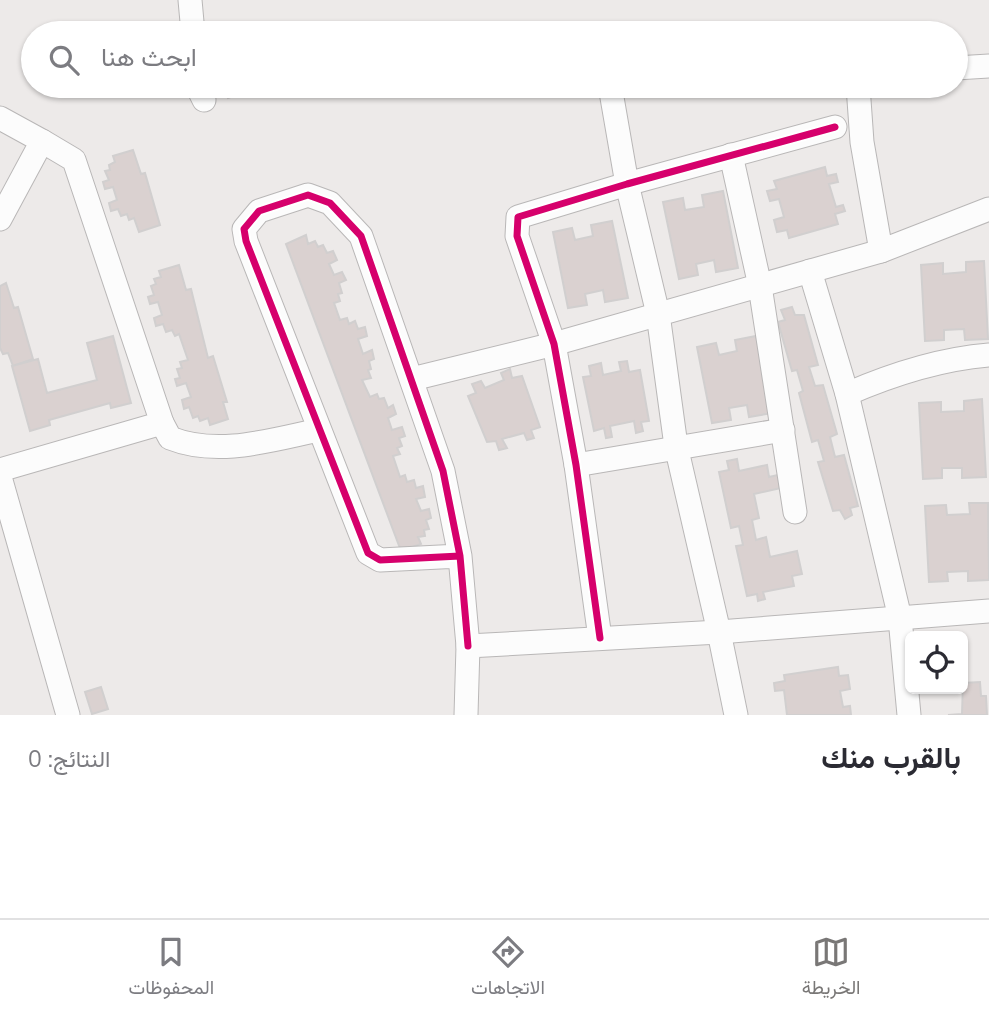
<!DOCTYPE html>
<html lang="ar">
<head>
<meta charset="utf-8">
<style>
	body { margin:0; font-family:"Nunito Sans",Vazirmatn,sans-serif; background:#f2f2f3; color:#2b2b33; direction:rtl }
	.controls { position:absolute; right:21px; bottom:21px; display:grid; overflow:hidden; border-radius:10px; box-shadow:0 2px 5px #0004 }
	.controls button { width:63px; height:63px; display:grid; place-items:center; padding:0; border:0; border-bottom:2px solid #e1e1e2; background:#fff; color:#2b2b33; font:35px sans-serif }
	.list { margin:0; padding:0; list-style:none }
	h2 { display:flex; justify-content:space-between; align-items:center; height:91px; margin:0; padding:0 28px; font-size:30px }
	h2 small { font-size:23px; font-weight:400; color:#7c7c81 }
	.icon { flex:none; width:38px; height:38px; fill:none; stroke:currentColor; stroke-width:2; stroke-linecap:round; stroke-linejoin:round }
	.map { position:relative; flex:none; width:989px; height:715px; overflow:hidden; direction:ltr }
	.search { position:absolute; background:#fff; box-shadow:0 2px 5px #0004; left:21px; right:21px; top:21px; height:77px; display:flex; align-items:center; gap:18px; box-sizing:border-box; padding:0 24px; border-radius:38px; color:#7c7c81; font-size:26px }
	.sheet { height:203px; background:#fff }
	nav { display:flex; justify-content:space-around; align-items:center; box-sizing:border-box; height:98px; border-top:2px solid #e1e1e2; background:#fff; font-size:19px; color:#7c7c81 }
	nav a { display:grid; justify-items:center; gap:4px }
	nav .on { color:#797776 }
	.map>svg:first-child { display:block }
	.building { fill:#dad1d0; stroke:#d1cfcf; stroke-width:2 }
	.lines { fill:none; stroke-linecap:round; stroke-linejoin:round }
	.minor-casing { stroke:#b9b7b7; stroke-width:25 }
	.minor { stroke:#fcfcfc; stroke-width:23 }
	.cycleway-casing { stroke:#fff; stroke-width:11 }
	.cycleway { stroke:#d6006c; stroke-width:7 }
</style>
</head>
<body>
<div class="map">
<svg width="989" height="715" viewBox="0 0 989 715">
	<rect width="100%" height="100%" fill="#edeae9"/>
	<g class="building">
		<polygon points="224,86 249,86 250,90 228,98"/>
		<polygon points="133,150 141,174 145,173 160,225 139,232 134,218 129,220 127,214 121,216 118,209 111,211 109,203 117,200 113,187 105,189 103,182 109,180 105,171 110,170 109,165 115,162 113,156"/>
		<polygon points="825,167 827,176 836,174 838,182 829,184 836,207 843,205 845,211 835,214 838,224 789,238 787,230 777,232 774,220 784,217 779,199 770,201 767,191 777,189 774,181"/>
		<polygon points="723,191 738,268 716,272 714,260 696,264 698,275 679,279 663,202 683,198 685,210 704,207 702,195"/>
		<polygon points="612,221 628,298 605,302 603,290 585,294 587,305 568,308 553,232 572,228 575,240 593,236 591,225"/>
		<polygon points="306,235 308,244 315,241 318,247 323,245 327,253 333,251 337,260 329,264 334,275 342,272 346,280 339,283 342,293 338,294 340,301 334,303 340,320 347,318 349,324 355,321 358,329 365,327 367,336 358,339 363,354 372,350 374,359 369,361 371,369 368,370 371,378 362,380 370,397 377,394 379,399 384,398 388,408 393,405 396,414 388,418 392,430 402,427 405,436 399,438 402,446 397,448 400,454 393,456 400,477 405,475 407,482 414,480 416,488 423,486 425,497 416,499 421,511 429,509 431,518 426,520 429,529 424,530 425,536 418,537 421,544 401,551 286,244"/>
		<polygon points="984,261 988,339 965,340 964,329 944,330 944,340 925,341 921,265 943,263 943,274 966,272 966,262"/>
		<polygon points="179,265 186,290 191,289 208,358 213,356 227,402 223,402 228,419 210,425 208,418 200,421 198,416 193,418 189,407 184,409 182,400 191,397 186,383 177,386 175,379 180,378 177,369 182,368 180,362 188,360 179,334 175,336 172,330 166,332 163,324 156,326 154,318 162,315 158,302 150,304 148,297 154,295 151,286 156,284 154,279 161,277 159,271"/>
		<polygon points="6,283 14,308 18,307 33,359 13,366 8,353 3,354 0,348 0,286"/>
		<polygon points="792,307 795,315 804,315 818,365 809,367 815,386 823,385 837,434 830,437 835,457 844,455 858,506 850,508 852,515 845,519 840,510 833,511 818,462 824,461 818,440 812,442 799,393 803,391 797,370 792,371 778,322 785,320 781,310"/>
		<polygon points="113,336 131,403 111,408 110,403 49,420 50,425 30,431 12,366 38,359 47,393 97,380 87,343"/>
		<polygon points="756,336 772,413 749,417 747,405 729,408 731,420 712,423 697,347 716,343 719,355 737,351 735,340"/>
		<polygon points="627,361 629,372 640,370 649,421 641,422 643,431 636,433 634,421 610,426 612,437 606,438 604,428 594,431 583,377 591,376 589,366 601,363 603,375 621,371 619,362"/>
		<polygon points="510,369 512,378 522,376 540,427 531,430 534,438 527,440 524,433 502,439 507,448 499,450 496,441 487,442 468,396 476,393 472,384 481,381 485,388 504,380 501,373"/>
		<polygon points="982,399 986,477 962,478 962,468 942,468 942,478 923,479 919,403 941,402 941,412 964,411 964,401"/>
		<polygon points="737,459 739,471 767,465 769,477 778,475 781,488 754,494 759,518 752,520 756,540 766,537 770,557 797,551 802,574 792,576 794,586 763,592 765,599 758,601 757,594 747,596 736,546 743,545 739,526 731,528 719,472 729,470 727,461"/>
		<polygon points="969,503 988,503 989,580 968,581 968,571 947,572 948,581 929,582 925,506 946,505 947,515 970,514"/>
		<polygon points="838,667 839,676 848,675 850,689 840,691 843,707 850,706 851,715 787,715 784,690 775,691 774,683 785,681 784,675"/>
		<polygon points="980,682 981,696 986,696 987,715 948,715 962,714 963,683"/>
		<polygon points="101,687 108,709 92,714 85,692"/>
	</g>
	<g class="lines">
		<defs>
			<g id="minor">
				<polyline points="190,0 193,33"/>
				<polyline points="956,68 989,66"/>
				<polyline points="197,86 204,100"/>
				<polyline points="610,86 627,184 658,314 676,446 719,632 736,715"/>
				<polyline points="858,86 862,142 881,251"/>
				<polyline points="0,118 42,141 0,219"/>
				<polyline points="731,155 760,286 795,512"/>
				<polyline points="810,271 847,394 900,618 909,715"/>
				<polyline points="412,379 554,344 881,251 989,209"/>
				<path d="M847 394C893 374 940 359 989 355"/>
				<path d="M162 423 170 438C218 457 271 440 319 430"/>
				<polyline points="576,465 783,430"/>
				<polyline points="0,470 162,423 74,160 42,141"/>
				<polyline points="0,477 68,715"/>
				<polyline points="460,556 380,560 368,553 246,241 244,229 259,211 308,195 330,203 361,236 443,471 460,556 468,646"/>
				<polyline points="600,638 576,465 554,344 517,236 518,217 627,184 835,127"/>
				<polyline points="466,715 468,646 719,632 989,611"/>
			</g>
		</defs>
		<use href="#minor" class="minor-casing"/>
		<use href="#minor" class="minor"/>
		<defs>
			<g id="cycleway">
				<polyline points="460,556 380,560 368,553 246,241 244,229 259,211 308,195 330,203 361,236 443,471 460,556 468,646"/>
				<polyline points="600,638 576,465 554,344 517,236 518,217 627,184 835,127"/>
			</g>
		</defs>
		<use href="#cycleway" class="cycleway-casing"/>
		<use href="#cycleway" class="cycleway"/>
	</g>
</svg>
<div class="controls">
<button><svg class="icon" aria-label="locate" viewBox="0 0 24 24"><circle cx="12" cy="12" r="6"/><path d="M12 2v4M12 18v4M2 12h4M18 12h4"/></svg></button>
</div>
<div class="search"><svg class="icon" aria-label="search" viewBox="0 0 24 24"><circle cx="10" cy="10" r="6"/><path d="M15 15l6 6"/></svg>ابحث هنا</div>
</div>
<section class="sheet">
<h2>بالقرب منك<small>النتائج: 0</small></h2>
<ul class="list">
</ul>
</section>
<nav>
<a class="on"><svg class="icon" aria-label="map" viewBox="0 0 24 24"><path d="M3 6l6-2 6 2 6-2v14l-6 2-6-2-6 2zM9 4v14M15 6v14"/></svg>الخريطة</a>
<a><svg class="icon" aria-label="directions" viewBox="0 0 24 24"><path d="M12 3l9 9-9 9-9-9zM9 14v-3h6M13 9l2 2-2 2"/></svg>الاتجاهات</a>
<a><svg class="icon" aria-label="saved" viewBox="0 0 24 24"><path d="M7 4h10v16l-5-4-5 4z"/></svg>المحفوظات</a>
</nav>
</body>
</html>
